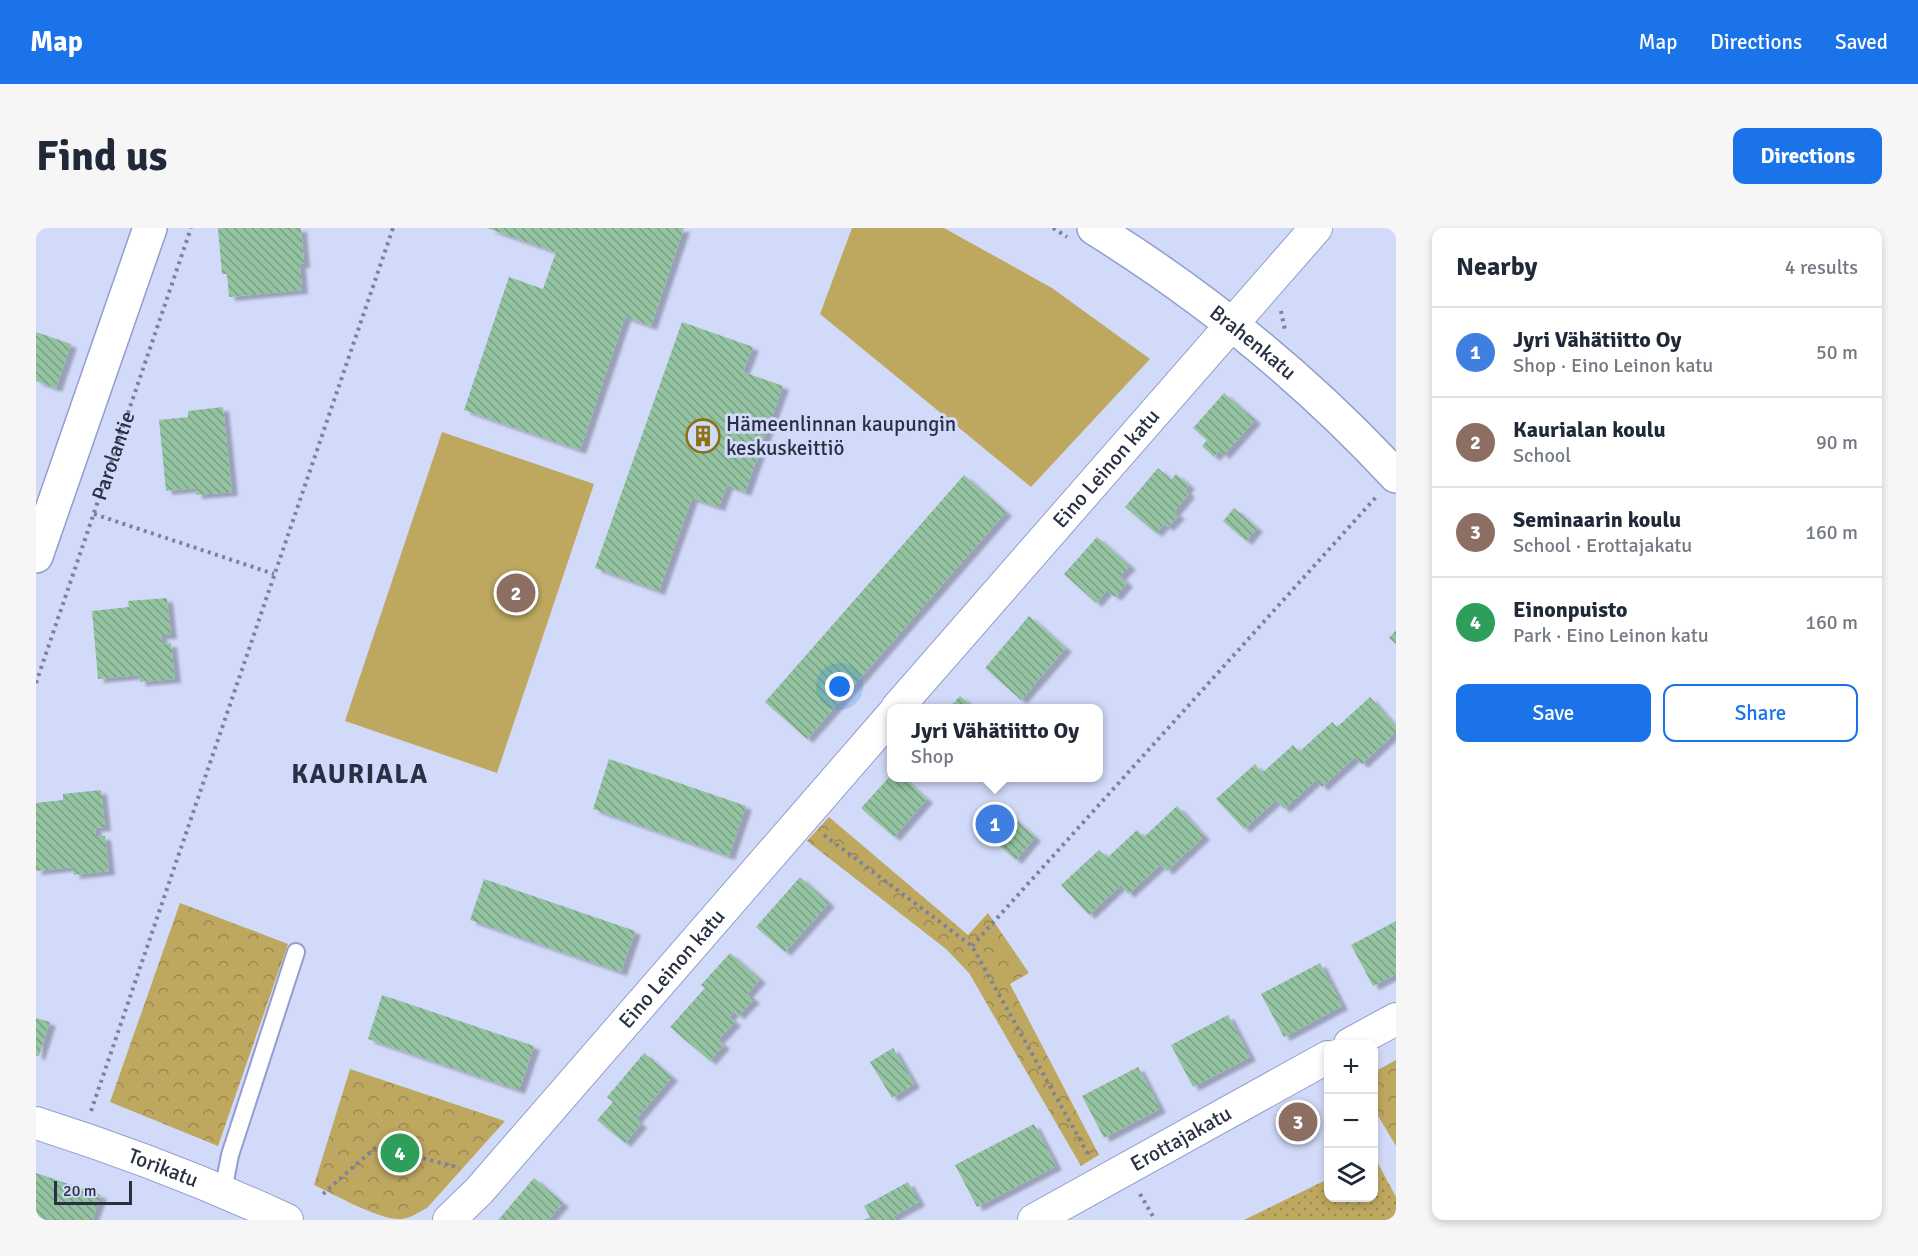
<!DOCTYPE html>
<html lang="en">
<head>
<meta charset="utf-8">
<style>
	body { margin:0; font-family:Signika,sans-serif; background:#f6f6f7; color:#1f2937 }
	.controls { position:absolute; right:18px; bottom:18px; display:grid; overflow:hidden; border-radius:12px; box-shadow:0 3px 9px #0003 }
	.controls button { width:54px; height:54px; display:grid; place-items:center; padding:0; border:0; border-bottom:2px solid #e0e1e3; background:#fff; color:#1f2937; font:30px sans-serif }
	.scale { position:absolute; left:18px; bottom:15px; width:78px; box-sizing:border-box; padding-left:6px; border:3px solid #2a2f43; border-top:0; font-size:16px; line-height:21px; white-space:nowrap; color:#2a2f43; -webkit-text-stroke:4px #d2daf9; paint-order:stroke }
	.you { position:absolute; left:804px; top:459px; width:21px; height:21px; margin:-15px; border:4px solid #fff; border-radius:50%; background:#1a73e8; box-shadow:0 0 0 9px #1a73e833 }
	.badge { display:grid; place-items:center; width:39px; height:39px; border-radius:50%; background:#1a73e8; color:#fff; font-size:20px; font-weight:700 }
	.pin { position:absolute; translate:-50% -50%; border:3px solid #fff; box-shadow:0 2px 6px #0006 }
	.popup { position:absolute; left:851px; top:476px; width:216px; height:78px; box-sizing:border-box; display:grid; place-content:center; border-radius:12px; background:#fff; filter:drop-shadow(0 2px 4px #0005); font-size:20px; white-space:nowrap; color:#747a83 }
	.popup b { font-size:22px; color:#1f2937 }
	.popup::after { content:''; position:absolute; left:50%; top:100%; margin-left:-12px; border:12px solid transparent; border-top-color:#fff }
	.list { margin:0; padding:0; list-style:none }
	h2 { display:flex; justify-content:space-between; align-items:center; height:78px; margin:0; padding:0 24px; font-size:26px }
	h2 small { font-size:20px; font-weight:400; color:#747a83 }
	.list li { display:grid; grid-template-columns:39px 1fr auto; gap:18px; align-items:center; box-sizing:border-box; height:90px; padding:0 24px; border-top:2px solid #e0e1e3 }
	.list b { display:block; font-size:22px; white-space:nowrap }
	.list p { margin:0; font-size:20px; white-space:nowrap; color:#747a83 }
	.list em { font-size:20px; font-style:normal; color:#747a83 }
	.actions { display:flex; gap:12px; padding:18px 24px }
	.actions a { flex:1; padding:14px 0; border:2px solid #1a73e8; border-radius:12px; text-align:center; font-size:21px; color:#1a73e8 }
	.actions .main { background:#1a73e8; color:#fff }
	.icon { flex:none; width:33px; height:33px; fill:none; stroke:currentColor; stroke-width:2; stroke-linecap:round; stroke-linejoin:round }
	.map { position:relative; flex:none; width:1360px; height:992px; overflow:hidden; border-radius:12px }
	header { display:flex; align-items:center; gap:36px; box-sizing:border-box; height:84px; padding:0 30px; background:#1a73e8; color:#fff }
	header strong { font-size:28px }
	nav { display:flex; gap:33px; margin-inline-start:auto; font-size:21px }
	.intro { display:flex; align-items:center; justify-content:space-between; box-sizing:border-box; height:144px; padding:0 36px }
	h1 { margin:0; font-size:42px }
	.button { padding:15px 27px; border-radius:12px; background:#1a73e8; color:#fff; font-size:21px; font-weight:700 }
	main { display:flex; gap:36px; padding:0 36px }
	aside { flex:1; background:#fff; border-radius:12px; box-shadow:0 3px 9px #0003 }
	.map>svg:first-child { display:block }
	.grass { fill:url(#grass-dots) }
	.forest { fill:url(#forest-crowns) }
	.pitch { fill:#bea860 }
	.building { fill:url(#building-back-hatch); filter:url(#shadow) }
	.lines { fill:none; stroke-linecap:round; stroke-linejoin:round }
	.service-casing { stroke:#919ecd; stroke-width:20 }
	.minor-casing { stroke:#919ecd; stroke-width:34 }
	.secondary-casing { stroke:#919ecd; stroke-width:36 }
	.path { stroke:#7c829b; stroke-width:4; stroke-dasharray:3 4.5; stroke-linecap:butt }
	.service { stroke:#fff; stroke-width:16 }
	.minor { stroke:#fff; stroke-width:32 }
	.secondary { stroke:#fff; stroke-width:33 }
	.labels { text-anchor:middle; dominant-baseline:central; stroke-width:6; stroke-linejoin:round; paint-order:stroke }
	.street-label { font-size:21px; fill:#2a2f43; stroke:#d2daf9 }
	.poi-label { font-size:21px; fill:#2a2f43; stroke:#d2daf9; text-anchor:start }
	.district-label { font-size:27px; font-weight:bold; letter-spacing:1.5px; fill:#2a2f43; stroke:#d2daf9 }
</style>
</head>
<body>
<header>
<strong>Map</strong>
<nav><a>Map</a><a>Directions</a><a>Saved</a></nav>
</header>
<div class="intro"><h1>Find us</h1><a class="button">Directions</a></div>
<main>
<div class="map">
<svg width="1360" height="992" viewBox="0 0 1360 992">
	<defs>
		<pattern id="grass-dots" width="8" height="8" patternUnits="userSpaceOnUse" patternTransform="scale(1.5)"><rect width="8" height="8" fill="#bea860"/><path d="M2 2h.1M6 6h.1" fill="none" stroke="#9b8951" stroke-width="1.8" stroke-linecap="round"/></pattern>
		<pattern id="forest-crowns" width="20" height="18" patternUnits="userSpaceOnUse" patternTransform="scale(1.5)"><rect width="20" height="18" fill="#bea860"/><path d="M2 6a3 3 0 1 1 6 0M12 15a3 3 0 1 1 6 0" fill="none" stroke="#9b8951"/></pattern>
		<pattern id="building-back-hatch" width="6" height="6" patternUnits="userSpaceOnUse" patternTransform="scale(1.5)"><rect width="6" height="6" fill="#93c3a0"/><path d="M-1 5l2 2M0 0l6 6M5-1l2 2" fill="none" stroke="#789f84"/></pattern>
		<filter id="shadow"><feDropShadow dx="6" dy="4" stdDeviation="1.5" flood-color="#0004"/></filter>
	</defs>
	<rect width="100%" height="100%" fill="#d2daf9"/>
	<polygon class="grass" points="1338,928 1360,969 1360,992 1208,992 1292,951 1292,970 1338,970"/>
	<g class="forest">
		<polygon points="793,589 932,707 952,685 993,745 974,756 1063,927 1045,938 933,745 910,721 771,613"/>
		<polygon points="144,675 252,716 182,918 74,874"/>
		<polygon points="1360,832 1360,918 1338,881 1338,844"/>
		<path d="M314 841 469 893 391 980C383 984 375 990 365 991 342 992 300 967 278 957Z"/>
	</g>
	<g class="pitch">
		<polygon points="816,0 908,0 1016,60 1114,131 995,259 784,86"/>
		<polygon points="406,204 558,256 461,545 309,493"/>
	</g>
	<g class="building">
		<polygon points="182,0 265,0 268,36 264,36 266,62 193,69 191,46 186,46"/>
		<polygon points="451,0 648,0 615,98 589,89 544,222 428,182 473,49 507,61 520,24"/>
		<polygon points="646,94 717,119 707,144 747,158 709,264 691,257 683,279 656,270 623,363 559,340"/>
		<polygon points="0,104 35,116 20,160 0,153"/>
		<polygon points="1188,165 1219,192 1188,227 1183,223 1178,229 1166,218 1171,212 1157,200"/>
		<polygon points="187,179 196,264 160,267 160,260 130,263 123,192 152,189 152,183"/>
		<polygon points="1122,240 1135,252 1140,246 1153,257 1149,262 1153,266 1138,284 1143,287 1132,299 1128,296 1120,305 1089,279"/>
		<polygon points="928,247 970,284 771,511 729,474"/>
		<polygon points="1198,280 1221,300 1210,313 1187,293"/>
		<polygon points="1061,309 1094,338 1084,348 1091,355 1079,369 1071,362 1060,375 1028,346"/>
		<polygon points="131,370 135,407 125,407 126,416 135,415 139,451 104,454 103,447 62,451 56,383 93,379 92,373"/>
		<polygon points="993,388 1030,420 985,472 949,440"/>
		<polygon points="1360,402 1360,416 1353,410"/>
		<polygon points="924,468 938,480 913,480"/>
		<polygon points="1334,469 1360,499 1360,504 1326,536 1319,529 1286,559 1280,552 1248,581 1240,572 1208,601 1180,571 1219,536 1226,545 1257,517 1263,524 1296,494 1301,499"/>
		<polygon points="573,531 710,578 693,628 557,581"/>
		<polygon points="856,546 856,550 867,550 891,571 858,609 825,580"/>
		<polygon points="65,562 69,599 59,600 60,608 69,608 73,643 38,647 37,639 0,643 0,575 27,572 27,566"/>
		<polygon points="1141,578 1168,608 1131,643 1125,636 1092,666 1085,657 1053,687 1025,657 1063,622 1071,630 1101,602 1108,609"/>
		<polygon points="965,579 999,609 980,632 945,602"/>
		<polygon points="764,649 793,675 749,724 720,699"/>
		<polygon points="448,651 599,703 585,744 434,692"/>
		<polygon points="1360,693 1360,746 1337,758 1315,717"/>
		<polygon points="694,725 724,751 711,766 718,771 702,788 698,783 693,789 699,794 682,812 688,817 674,833 634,799 669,760 665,757"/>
		<polygon points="1284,735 1306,778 1248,809 1225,766"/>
		<polygon points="346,767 498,818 483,862 332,811"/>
		<polygon points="1192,787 1214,829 1157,859 1135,817"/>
		<polygon points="0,790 14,794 3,828 0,828"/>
		<polygon points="857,820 878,856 856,870 834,834"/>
		<polygon points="608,825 636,849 600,891 605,896 589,915 561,892 577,874 571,869"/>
		<polygon points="1102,839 1124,881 1068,910 1046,868"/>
		<polygon points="998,896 1020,938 941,979 919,937"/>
		<polygon points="0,945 65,967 56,992 0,992"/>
		<polygon points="498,950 527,975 512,992 462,992"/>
		<polygon points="872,954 883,974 858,988 860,992 828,992 834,989 828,978"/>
	</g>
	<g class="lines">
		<defs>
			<polyline id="service" points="187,963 194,927 260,724"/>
			<g id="minor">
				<path id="s2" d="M861 480 1280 0"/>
				<polyline points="1314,816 1360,791"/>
				<path id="s3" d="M0 895C85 922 169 954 251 992"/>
				<path id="s4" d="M413 992 443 963 856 487"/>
				<path id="s5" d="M998 992 1292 829"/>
			</g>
			<g id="secondary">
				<path id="s6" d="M1058 0C1169 69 1271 152 1360 248"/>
				<polyline points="0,328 114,0"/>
			</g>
		</defs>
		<use href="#service" class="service-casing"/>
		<use href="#minor" class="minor-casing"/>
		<use href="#secondary" class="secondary-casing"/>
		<g class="path">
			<polyline points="1017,0 1031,9"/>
			<polyline points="1245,83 1249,102"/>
			<polyline points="58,286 238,346"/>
			<path id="s1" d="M0 455 155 0"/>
			<polyline points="788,607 936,718 1054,930"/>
			<polyline points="936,718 1341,268"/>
			<polyline points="55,883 357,0"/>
			<polyline points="287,966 341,918 424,940"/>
			<polyline points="1104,966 1119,992"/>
		</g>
		<use href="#service" class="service"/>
		<use href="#minor" class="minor"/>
		<use href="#secondary" class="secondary"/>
	</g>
	<defs>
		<symbol id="building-ring" viewBox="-11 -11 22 22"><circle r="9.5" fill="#d2daf9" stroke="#8a7113" stroke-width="1.5"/><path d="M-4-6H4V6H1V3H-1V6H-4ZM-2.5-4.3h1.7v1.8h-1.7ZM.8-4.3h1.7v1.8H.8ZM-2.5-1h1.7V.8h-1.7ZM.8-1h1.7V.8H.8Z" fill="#8a7113"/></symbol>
	</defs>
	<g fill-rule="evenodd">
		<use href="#building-ring" x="648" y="189" width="38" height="38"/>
	</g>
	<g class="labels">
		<g class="street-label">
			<text stroke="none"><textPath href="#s6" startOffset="196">Brahenkatu</textPath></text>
			<text stroke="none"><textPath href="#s1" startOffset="240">Parolantie</textPath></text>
			<text stroke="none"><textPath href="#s2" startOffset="318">Eino Leinon katu</textPath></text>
			<text stroke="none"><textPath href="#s4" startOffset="336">Eino Leinon katu</textPath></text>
			<text stroke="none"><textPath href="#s5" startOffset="168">Erottajakatu</textPath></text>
			<text stroke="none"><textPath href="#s3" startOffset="135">Torikatu</textPath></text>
		</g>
		<g class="poi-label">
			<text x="690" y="196">Hämeenlinnan kaupungin<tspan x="690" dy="24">keskuskeittiö</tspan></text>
		</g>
		<g class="district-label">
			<text x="324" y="546">KAURIALA</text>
		</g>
	</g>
</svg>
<div class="controls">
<button>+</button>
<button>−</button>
<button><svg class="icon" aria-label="layers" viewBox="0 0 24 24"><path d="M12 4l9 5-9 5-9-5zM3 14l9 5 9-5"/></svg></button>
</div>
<div class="scale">20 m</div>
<div class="you"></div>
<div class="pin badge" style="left:959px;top:596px;background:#3f7fe0">1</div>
<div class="popup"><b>Jyri Vähätiitto Oy</b>Shop</div>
<div class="pin badge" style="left:480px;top:365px;background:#8d6e63">2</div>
<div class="pin badge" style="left:1262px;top:894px;background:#8d6e63">3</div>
<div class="pin badge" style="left:364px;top:925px;background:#2e9e5b">4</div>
</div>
<aside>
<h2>Nearby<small>4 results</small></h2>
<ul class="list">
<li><span class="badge" style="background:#3f7fe0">1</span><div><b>Jyri Vähätiitto Oy</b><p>Shop · Eino Leinon katu</p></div><em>50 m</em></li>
<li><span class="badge" style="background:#8d6e63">2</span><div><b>Kaurialan koulu</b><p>School</p></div><em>90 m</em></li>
<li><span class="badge" style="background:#8d6e63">3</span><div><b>Seminaarin koulu</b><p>School · Erottajakatu</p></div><em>160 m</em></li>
<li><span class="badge" style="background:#2e9e5b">4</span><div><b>Einonpuisto</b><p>Park · Eino Leinon katu</p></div><em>160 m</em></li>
</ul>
<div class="actions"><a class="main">Save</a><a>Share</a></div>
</aside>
</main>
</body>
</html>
